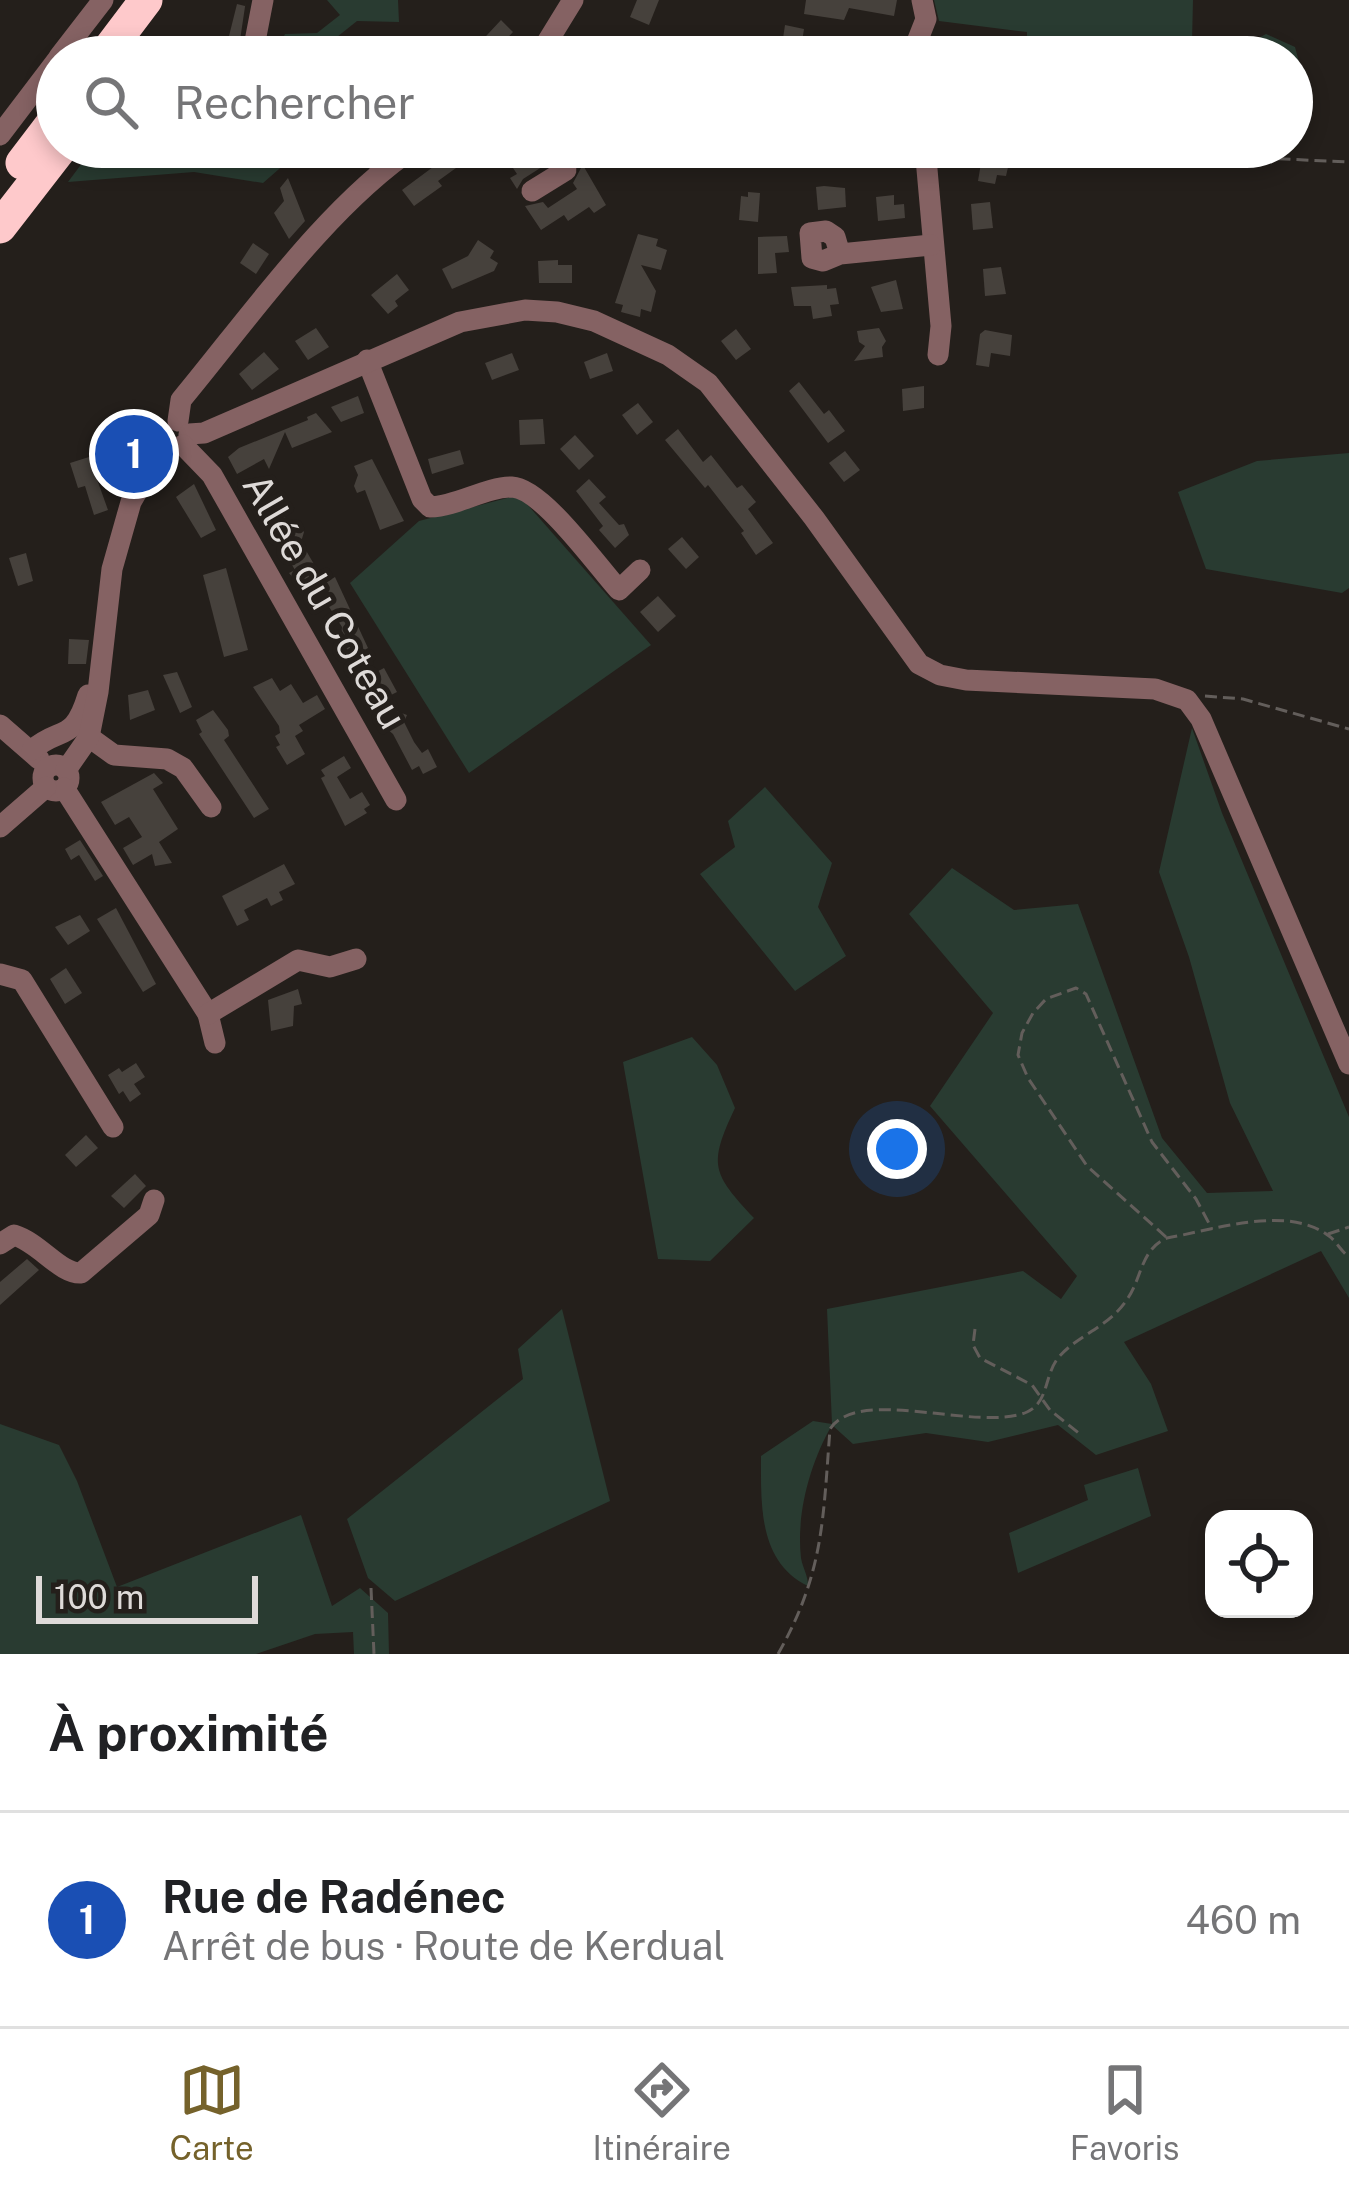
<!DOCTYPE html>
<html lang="fr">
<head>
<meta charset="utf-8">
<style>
	body { margin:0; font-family:"Public Sans",sans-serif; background:#f6f6f6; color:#202124 }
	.controls { position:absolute; right:36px; bottom:36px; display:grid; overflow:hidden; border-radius:24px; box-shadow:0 6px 18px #0003 }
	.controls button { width:108px; height:108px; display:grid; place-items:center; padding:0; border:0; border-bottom:3px solid #e0e0e0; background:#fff; color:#202124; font:60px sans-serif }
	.scale { position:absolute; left:36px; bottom:30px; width:222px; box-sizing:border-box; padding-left:12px; border:6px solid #dedad8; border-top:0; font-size:33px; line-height:42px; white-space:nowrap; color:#dedad8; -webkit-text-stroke:9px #241f1b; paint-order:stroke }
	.you { position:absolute; left:897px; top:1149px; width:42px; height:42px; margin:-30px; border:9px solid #fff; border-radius:50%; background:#1a73e8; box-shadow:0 0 0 18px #1a73e833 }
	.badge { display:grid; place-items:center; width:78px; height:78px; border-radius:50%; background:#75622b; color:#fff; font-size:39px; font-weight:700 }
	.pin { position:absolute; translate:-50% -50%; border:6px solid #fff; box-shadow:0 3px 12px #0006 }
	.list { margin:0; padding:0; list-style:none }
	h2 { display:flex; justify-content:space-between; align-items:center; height:156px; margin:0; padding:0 48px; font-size:51px }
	h2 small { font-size:39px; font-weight:400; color:#757577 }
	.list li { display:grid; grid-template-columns:78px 1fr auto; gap:36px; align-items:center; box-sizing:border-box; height:216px; padding:0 48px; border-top:3px solid #e0e0e0 }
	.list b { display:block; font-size:45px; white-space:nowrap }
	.list p { margin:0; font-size:39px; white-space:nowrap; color:#757577 }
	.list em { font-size:39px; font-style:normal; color:#757577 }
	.icon { flex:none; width:66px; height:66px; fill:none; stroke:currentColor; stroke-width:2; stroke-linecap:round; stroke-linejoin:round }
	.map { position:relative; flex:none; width:1349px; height:1654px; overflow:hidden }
	.search { position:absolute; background:#fff; box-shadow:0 6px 18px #0003; left:36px; right:36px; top:36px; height:132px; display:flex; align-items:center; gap:30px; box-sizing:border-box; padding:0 42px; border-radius:66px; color:#757577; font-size:45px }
	.sheet { height:372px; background:#fff }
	nav { display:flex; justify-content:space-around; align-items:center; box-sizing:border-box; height:168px; border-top:3px solid #e0e0e0; background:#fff; font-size:33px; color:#757577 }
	nav a { display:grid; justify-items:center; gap:6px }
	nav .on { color:#75622b }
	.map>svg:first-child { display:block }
	.green { fill:#293b31 }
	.building { fill:#46413c }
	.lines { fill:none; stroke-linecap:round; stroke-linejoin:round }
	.path { stroke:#635e5b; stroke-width:3; stroke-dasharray:12 6; stroke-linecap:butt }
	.minor { stroke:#856263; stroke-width:21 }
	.highway { stroke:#fec9cb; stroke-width:33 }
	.labels { text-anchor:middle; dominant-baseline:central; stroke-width:10; stroke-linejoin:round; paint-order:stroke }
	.street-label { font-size:39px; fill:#dedad8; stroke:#241f1b }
</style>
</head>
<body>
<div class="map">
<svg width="1349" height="1654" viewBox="0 0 1349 1654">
	<rect width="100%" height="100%" fill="#241f1b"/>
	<g class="green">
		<polygon points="327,0 398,0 399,22 357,21 312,57 274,57 285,34 317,33 340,15"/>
		<polygon points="934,0 1193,0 1192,42 1231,53 1266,34 1295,47 1302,73 1292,106 1292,57 1027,57 1027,32 939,21"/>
		<polygon points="94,147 292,147 294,156 263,183 194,172 68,182"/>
		<polygon points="778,147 915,147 915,150 780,163"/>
		<polygon points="1117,147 1278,147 1274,158"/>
		<polygon points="1349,453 1349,588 1342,593 1206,569 1178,492 1257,461"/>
		<polygon points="519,495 651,645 469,773 350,583 419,521"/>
		<path d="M1192 728 1222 813 1349 1117V1298L1321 1251 1124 1342 1151 1384 1168 1431 1096 1455 1058 1425 988 1442 926 1433 853 1444 832 1425C810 1463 796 1514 801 1558 803 1569 808 1575 808 1586 758 1562 761 1504 761 1456L813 1421 832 1424 827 1309 1023 1271 1061 1299 1077 1276 930 1106 993 1013 909 914 952 868 1014 910 1078 904 1162 1138 1207 1193 1273 1191 1230 1103 1189 957 1159 872Z"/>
		<polygon points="765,787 832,863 818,907 846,956 795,991 700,874 735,847 728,821"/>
		<path d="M692 1037 717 1065 735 1108C708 1165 712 1173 754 1218L710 1261 658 1259 623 1062Z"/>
		<polygon points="562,1309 610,1501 395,1601 368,1578 347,1519 523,1379 518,1349"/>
		<polygon points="0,1424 59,1445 77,1481 117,1587 301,1515 332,1606 360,1588 388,1613 389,1654 354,1654 353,1632 315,1634 256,1654 0,1654"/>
		<polygon points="1138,1468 1151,1516 1018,1573 1009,1533 1088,1500 1084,1485"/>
	</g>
	<g class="building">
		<polygon points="246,0 239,47 227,44 237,4 245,6"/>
		<polygon points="637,0 659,0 649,25 630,17"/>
		<polygon points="806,0 897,0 894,16 849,8 844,20 804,14"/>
		<polygon points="501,20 513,32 497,49 494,46 478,57 443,57 469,41 474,49"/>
		<polygon points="785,25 804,29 800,55 781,52"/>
		<polygon points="460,147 485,147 438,181 442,186 414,206 402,190"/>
		<polygon points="499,147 524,147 534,162 540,158 545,165 523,179 517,189 510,178 517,174"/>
		<polygon points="569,147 579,147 590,163 584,167 606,205 594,213 589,207 568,221 564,215 541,230 525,206 543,202 548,208 577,189 573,183 581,168"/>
		<polygon points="994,160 1009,163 1006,176 997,175 995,184 978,181 981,163 994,165"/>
		<polygon points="288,178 305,221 289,239 274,213 284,201 280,188"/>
		<polygon points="824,186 845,188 846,207 818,210 816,187"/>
		<polygon points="748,192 760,193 758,222 739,220 741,196 748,197"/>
		<polygon points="894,195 894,205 904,204 905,218 878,221 876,197"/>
		<polygon points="990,202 993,228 973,230 971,204"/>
		<polygon points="638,234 658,239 656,246 667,250 661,270 641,265 656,291 651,312 641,309 640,317 621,312 623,305 615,303"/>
		<polygon points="787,236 789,252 775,253 777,273 758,274 758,237"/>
		<polygon points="478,240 494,251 490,258 498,263 494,271 452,289 442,269 468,256"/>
		<polygon points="253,243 269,254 256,274 240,263"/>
		<polygon points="558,260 558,265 572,265 572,283 539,283 538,261"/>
		<polygon points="1001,267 1006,294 985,296 983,269"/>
		<polygon points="397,274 409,290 395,301 398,306 388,314 371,295"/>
		<polygon points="896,280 903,309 881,312 871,287"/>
		<polygon points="827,285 827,289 836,288 839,304 830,305 832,316 813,319 811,306 794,306 791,287"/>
		<polygon points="316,328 329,347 308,360 295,341"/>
		<polygon points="879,328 886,341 882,347 883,357 854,361 865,346 859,342 857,331"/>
		<polygon points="736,329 751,349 736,360 721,341"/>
		<polygon points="985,330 1012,335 1010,356 991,353 989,367 976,365 980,334"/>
		<polygon points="264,352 279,369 252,390 239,374"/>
		<polygon points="512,353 519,370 492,380 485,363"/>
		<polygon points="607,353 613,371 590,379 584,362"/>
		<polygon points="799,382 824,414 829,410 845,431 828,443 789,391"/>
		<polygon points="924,386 924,408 903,411 902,389"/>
		<polygon points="358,396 364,413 341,422 331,407"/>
		<polygon points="638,403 653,422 637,435 622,415"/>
		<polygon points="316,413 332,432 292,448 285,432 269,469 264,459 237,474 228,457 239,448 308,420 307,417"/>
		<polygon points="543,419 545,444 520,445 519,420"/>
		<polygon points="678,429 703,462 711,455 737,488 742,485 756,502 748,509 773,543 756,555 741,533 744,531 708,485 705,488 665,440"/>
		<polygon points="575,435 594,456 579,470 560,449"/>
		<polygon points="460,450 464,464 432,474 428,459"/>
		<polygon points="845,451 860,470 844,482 829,463"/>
		<polygon points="89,457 108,510 94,515 85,486 78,488 70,463"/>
		<polygon points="372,459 404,521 380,530 365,490 357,493 354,486 358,475 354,466"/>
		<polygon points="589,479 606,497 599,503 619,525 624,524 629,535 615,548 599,530 603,526 576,491"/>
		<polygon points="194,484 216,530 201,538 176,497"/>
		<polygon points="274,498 286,519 297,522 304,532 301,542 325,583 306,594 289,573 295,570 258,508"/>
		<polygon points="682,537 699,557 686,569 668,549"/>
		<polygon points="26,553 33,581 18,586 9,558"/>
		<polygon points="226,568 248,650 224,657 203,575"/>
		<polygon points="335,577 368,648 351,658 341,637 342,627 317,588"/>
		<polygon points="658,596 676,616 658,632 640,612"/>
		<polygon points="69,639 89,640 86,664 68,664"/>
		<polygon points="384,668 397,692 377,702 365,678"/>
		<polygon points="177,672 192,707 180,713 163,675"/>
		<polygon points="272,678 280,691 291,684 303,703 317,695 325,709 299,725 303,731 295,736 305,754 287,765 276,747 280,745 275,736 280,733 279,726 253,687"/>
		<polygon points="148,690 155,710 130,720 128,695"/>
		<polygon points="380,705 407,715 404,722 414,742 422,753 428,749 437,767 423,774 419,766 412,770 393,734 379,722"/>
		<polygon points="213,710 228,730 229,736 224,740 269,809 254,818 199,734 202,732 196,720"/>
		<polygon points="344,756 351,768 337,777 350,799 362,792 370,805 364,809 367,813 345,826 321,778 325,776 321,770"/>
		<polygon points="154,773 163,783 153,789 178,829 159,842 172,863 155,866 152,854 133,865 123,848 142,837 129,817 115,825 101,802"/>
		<polygon points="80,840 103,876 95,881 79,855 71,860 65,849"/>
		<polygon points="284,864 295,884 279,892 283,900 271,906 267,898 244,910 249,920 237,926 222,896"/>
		<polygon points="116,908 156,984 143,992 97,919"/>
		<polygon points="80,915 90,931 68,945 55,927"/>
		<polygon points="66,968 82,993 65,1004 50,979"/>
		<polygon points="298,989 302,1004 294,1006 293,1026 271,1031 268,1000"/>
		<polygon points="136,1063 145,1077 134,1084 141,1094 130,1102 123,1091 119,1094 108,1075 119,1068 122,1072"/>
		<polygon points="86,1135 98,1148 76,1167 65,1155"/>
		<polygon points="135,1174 146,1186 124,1208 111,1196"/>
		<polygon points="27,1259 39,1270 0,1305 0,1282"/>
	</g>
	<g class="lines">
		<g class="path">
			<polyline points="1117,147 1175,154 1349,162"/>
			<polyline points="1205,696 1243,699 1349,729"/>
			<polyline points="1328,1234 1349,1227"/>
			<polyline points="1166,1237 1087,1166 1028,1078 1018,1055 1022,1033 1033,1013 1046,999 1076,988 1086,994 1152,1142 1196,1199 1212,1229"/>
			<polyline points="975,1329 973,1345 980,1358 1032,1385 1050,1410 1080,1434"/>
			<polyline points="371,1588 374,1654"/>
			<path d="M778 1654C824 1573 823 1519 830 1429 859 1385 979 1433 1027 1412 1049 1402 1044 1376 1058 1358 1077 1335 1110 1327 1128 1298 1142 1277 1141 1249 1167 1238 1214 1230 1287 1204 1329 1236 1336 1241 1341 1251 1349 1257"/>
		</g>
		<g class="minor">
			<polyline points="59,57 103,0"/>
			<polyline points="252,57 263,0"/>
			<polyline points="538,57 573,0"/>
			<polyline points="911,57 926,19 922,0"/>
			<polyline points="0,135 57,60"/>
			<polyline points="365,147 383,168"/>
			<polyline points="925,147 941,326 938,355"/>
			<polyline points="532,191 566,170 551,147"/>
			<polyline points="840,254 823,261 812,258 810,233 826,231 835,237 840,254 931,245"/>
			<path d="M367 360 422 499 430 507C458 506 485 487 512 487 542 488 598 567 619 590L640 570"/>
			<path d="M178 421 181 400C249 318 328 205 415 147"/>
			<polyline points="189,434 204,433 460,322 525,310 557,312 594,321 668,355 708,383 814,518 919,664 940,675 966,680 1155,689 1187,700 1201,719 1349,1064"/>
			<polyline points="183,445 212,475 396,800"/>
			<polyline points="0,725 39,759"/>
			<polyline points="89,737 114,755 167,759 183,768 211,807"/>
			<path d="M32 750C61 725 73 744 88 695"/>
			<circle cx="56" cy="778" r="13"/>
			<polyline points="66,770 89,737 98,692 112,569 131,502 165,443"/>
			<polyline points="64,788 208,1014 215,1043"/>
			<polyline points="0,827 46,787"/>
			<polyline points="0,974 22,980 113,1127"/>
			<polyline points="208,1014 298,960 330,967 356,959"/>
			<path d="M0 1244 14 1235C40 1243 60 1274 81 1273L149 1215 154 1200"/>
		</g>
		<g class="highway">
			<polyline points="103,57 146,0"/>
			<polyline points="22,163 57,117"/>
			<polyline points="0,227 62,147"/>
		</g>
	</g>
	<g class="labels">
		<g class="street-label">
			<text transform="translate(325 601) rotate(60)">Allée du Coteau</text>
		</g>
	</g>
</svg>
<div class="controls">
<button><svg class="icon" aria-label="locate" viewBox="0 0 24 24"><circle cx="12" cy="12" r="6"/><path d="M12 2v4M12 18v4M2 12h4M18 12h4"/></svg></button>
</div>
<div class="scale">100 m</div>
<div class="you"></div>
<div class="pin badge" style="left:134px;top:454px;background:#1a4fb4">1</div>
<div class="search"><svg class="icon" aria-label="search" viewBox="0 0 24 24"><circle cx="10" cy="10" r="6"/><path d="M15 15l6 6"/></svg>Rechercher</div>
</div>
<section class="sheet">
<h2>À proximité<small></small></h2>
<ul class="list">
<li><span class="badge" style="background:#1a4fb4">1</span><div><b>Rue de Radénec</b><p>Arrêt de bus · Route de Kerdual</p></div><em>460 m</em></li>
</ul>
</section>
<nav>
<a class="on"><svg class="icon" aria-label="map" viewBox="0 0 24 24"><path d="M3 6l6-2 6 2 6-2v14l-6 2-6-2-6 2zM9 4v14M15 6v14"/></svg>Carte</a>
<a><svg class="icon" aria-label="directions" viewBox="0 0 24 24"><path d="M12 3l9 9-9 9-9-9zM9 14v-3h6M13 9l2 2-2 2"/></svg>Itinéraire</a>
<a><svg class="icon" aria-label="saved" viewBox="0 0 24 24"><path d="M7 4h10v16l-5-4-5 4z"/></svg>Favoris</a>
</nav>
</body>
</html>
